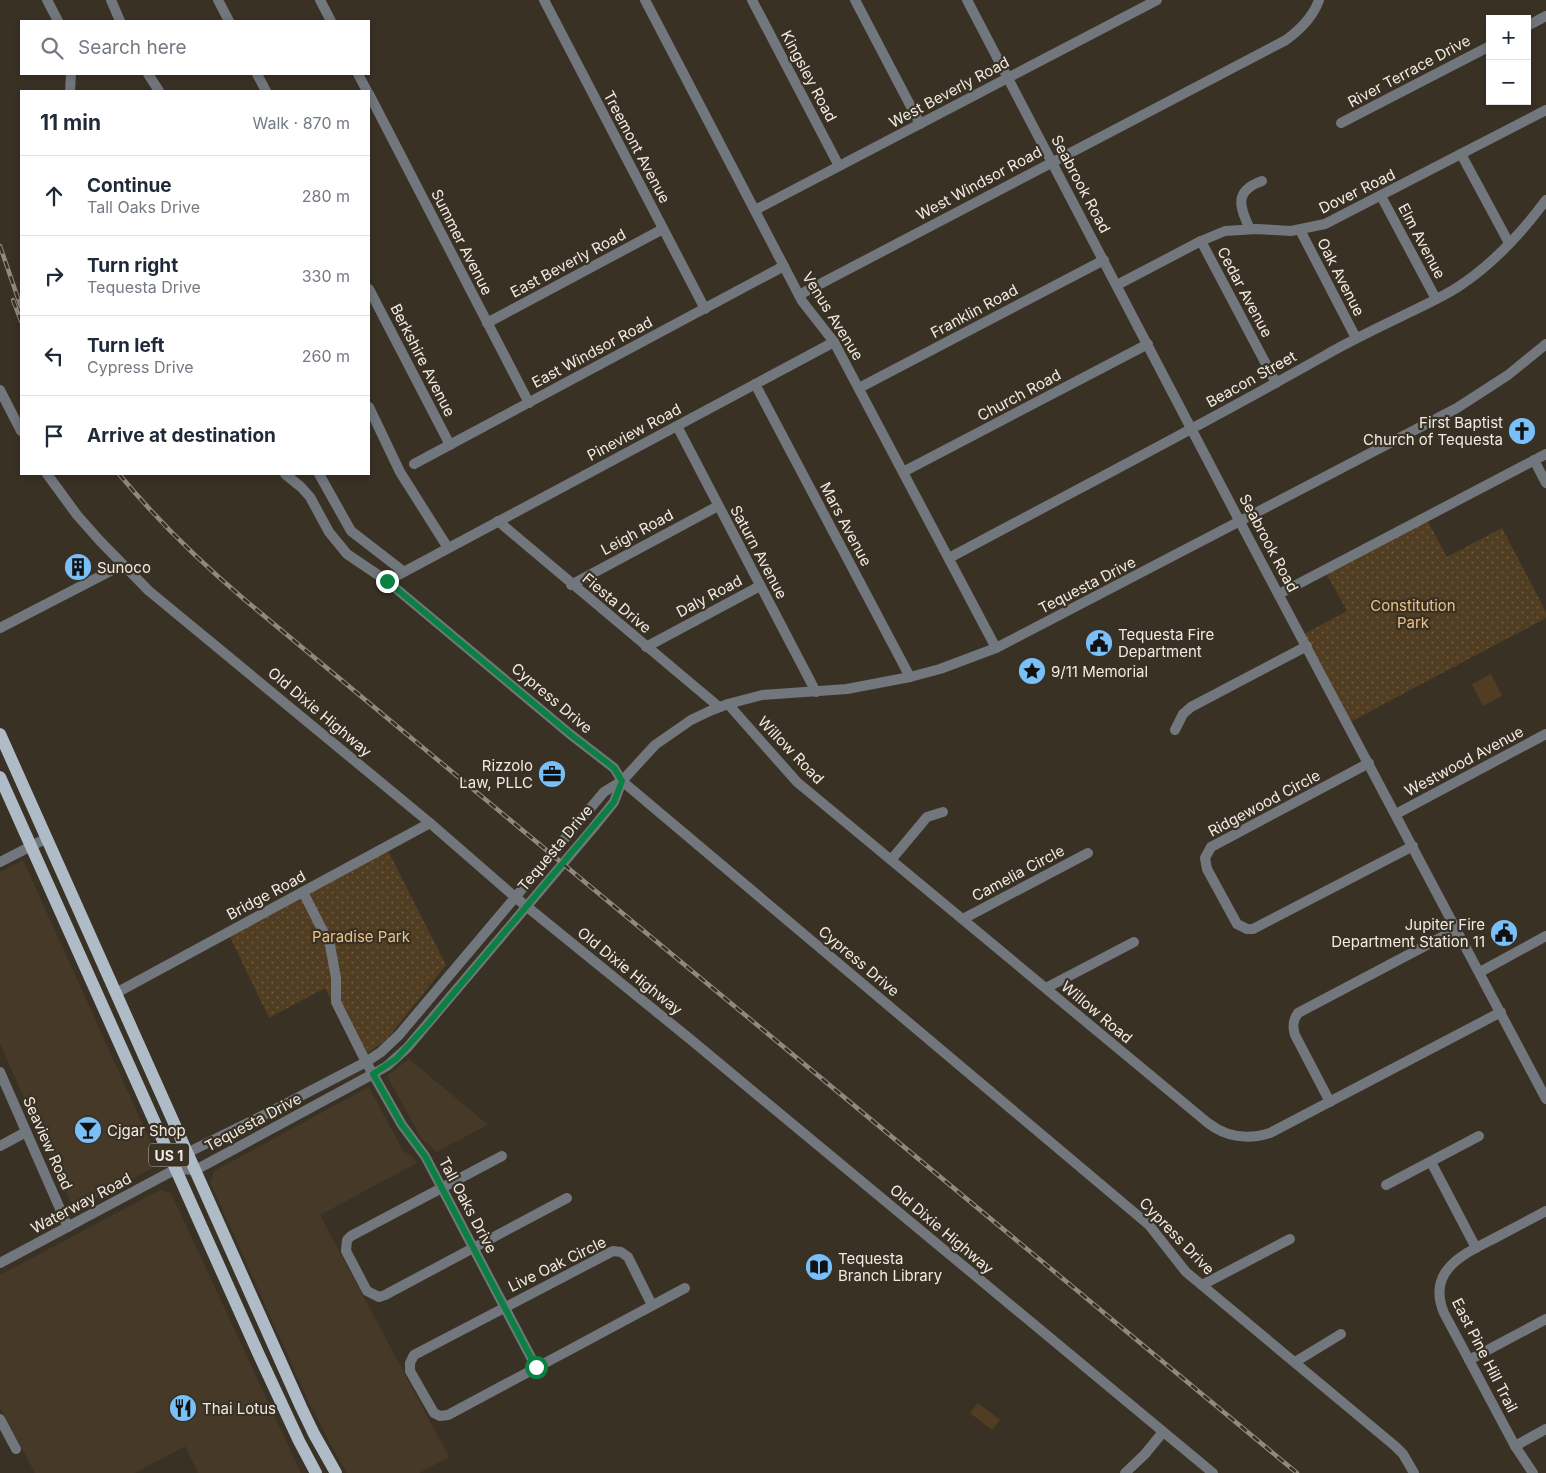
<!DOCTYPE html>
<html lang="en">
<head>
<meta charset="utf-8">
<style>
	body { margin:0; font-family:Inter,sans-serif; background:#f6f6f7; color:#1f2937 }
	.controls { position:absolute; right:15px; top:15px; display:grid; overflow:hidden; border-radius:0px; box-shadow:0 2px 8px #0003 }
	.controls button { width:45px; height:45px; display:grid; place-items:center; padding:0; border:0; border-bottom:1px solid #e0e1e3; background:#fff; color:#1f2937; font:25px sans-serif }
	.stop { position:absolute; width:15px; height:15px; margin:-11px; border:4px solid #0b8043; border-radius:50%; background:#fff }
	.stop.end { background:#0b8043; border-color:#fff; box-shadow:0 1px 5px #0008 }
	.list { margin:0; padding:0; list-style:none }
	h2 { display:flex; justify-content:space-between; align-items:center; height:65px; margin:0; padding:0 20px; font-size:21px }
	h2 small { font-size:16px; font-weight:400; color:#747a83 }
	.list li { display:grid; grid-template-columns:32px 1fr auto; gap:15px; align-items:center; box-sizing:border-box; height:80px; padding:0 20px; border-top:1px solid #e0e1e3 }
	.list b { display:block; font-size:19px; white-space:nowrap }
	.list p { margin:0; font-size:16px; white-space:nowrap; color:#747a83 }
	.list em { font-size:16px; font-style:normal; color:#747a83 }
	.icon { flex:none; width:28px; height:28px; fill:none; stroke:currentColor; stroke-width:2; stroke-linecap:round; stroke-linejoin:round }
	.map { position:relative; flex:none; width:1546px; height:1473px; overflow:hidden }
	.search { position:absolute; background:#fff; box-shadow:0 2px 8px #0003; left:20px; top:20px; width:350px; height:55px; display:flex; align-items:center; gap:12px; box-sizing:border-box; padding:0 18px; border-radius:0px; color:#747a83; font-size:19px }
	.panel { position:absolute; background:#fff; box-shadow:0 2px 8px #0003; left:20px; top:90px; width:350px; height:385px; border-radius:0px }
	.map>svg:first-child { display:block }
	.built { fill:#463928 }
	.green { fill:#513d21 }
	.park { fill:url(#park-dots) }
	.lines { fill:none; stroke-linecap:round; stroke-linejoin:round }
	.minor { stroke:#71777c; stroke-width:10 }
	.major { stroke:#afbbc6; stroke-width:12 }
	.rail-casing { stroke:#918980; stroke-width:4.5 }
	.rail { stroke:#3a3125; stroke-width:2.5; stroke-dasharray:8; stroke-linecap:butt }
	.route { stroke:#0b8043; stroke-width:6 }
	.labels { text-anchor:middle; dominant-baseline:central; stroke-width:4.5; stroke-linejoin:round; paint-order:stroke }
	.shield { fill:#3a3125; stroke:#bab3ab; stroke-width:1 }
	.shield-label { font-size:14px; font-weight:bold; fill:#f1ebe4 }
	.street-label { font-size:15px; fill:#f1ebe4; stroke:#3a3125 }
	.poi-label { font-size:15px; fill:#f1ebe4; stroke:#3a3125; text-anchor:start }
	.park-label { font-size:15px; fill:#edc185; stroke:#3a3125 }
</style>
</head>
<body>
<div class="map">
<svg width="1546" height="1473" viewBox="0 0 1546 1473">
	<defs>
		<pattern id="park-dots" width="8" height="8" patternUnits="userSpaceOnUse" patternTransform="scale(1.25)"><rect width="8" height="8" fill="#513d21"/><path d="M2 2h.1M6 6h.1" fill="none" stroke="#6a5941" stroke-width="1.8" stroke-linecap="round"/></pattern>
	</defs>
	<rect width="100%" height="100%" fill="#3a3125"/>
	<g class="built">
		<polygon points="23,860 157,1156 151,1169 74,1210 0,1044 0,872"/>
		<polygon points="409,1059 488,1125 436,1152 432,1147 423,1141 387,1076"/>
		<polygon points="369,1087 403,1151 412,1156 417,1163 320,1215 449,1457 419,1473 347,1473 330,1443 308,1400 210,1182 214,1171"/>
		<polygon points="160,1190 171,1193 301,1473 198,1473 185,1446 135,1473 35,1473 0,1408 0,1275"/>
	</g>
	<g class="green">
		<polygon points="1491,674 1502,696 1483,706 1472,684"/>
		<polygon points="978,1403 1000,1420 992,1430 970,1413"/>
	</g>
	<g class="park">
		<polygon points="1426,518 1447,557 1502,528 1546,612 1546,618 1350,722 1304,634 1347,611 1325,571"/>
		<polygon points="387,849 446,965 387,1039 361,1058 325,988 269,1018 229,935"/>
	</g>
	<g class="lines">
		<g class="minor">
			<polyline points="47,0 58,21"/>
			<polyline points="111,0 120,21"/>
			<polyline points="218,0 229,21"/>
			<polyline points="320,0 331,21"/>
			<polyline points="544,0 705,309"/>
			<polyline points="645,0 802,301 834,342 996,648"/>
			<polyline points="752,0 839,166"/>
			<polyline points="855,0 920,124"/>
			<polyline points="967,0 1240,522 1546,1099"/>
			<polyline points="1527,26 1546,16"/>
			<polyline points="148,74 159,91"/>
			<polyline points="257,74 266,91"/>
			<polyline points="358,74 367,91"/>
			<polyline points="70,91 71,74"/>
			<polyline points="369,94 529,403"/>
			<polyline points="1341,123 1490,46"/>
			<polyline points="1461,154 1509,243"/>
			<polyline points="1381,196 1436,299"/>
			<polyline points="755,210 1157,0"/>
			<path d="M1250 229C1239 206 1234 191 1262 181"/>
			<polyline points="1300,230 1356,338"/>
			<polyline points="1201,241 1276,383"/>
			<polyline points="1117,285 1201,241 1225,231 1257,229 1291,231 1325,224 1546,110"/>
			<polyline points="369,289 450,445"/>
			<path d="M799 295 1286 40C1301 29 1313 17 1319 0"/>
			<polyline points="487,323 663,229"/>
			<polyline points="755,384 910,677"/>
			<polyline points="859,388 1104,260"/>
			<polyline points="0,390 21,431"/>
			<polyline points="369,407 400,472 448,548"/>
			<polyline points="677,426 816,692"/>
			<polyline points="1534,460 1546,483"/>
			<polyline points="414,464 784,266"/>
			<polyline points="903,472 1148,344"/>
			<polyline points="47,474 77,515 100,541 149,591 430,823 515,897 690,1039 1213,1473"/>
			<polyline points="285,474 301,487 310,497 329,532 347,554 387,581 570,734 614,768 622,781 1149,1225 1186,1272 1395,1446 1403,1454 1414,1473"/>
			<polyline points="319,474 351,531 404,572"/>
			<polyline points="498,521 719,707"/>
			<path d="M949 558C1074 491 1200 426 1324 356 1348 342 1373 330 1398 318 1418 308 1439 299 1458 287 1493 264 1521 234 1546 200"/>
			<polyline points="387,581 834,342"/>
			<polyline points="571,585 718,506"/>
			<polyline points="1279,594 1546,454"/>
			<polyline points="0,628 122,565"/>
			<polyline points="646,647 760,586"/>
			<path d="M728 704 797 782 1208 1123C1226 1137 1248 1140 1270 1133L1501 1012"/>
			<polyline points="1175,730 1183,714 1191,707 1307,646"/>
			<polyline points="1369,763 1211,847 1205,858 1207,869 1237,924 1247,929 1253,929 1413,846"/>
			<polyline points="1396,814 1546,734"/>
			<polyline points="891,860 927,817 943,812"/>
			<polyline points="0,862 47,838"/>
			<polyline points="303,892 330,945 336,978 336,1002 366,1062 402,1125 425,1156 536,1367"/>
			<polyline points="963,919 1088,853"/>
			<polyline points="1480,972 1546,936"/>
			<polyline points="1046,988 1134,942"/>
			<polyline points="116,993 430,823"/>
			<polyline points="0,1072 68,1227"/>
			<path d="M1330 1102 1295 1035C1292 1026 1293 1020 1298 1013L1457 929"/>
			<polyline points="0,1146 26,1132"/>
			<polyline points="502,1156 351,1236 347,1240 346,1251 367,1291 379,1297 385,1295 567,1198"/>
			<polyline points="1431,1162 1476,1248"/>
			<polyline points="176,1169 187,1153 270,1112 366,1062 381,1052 399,1035 604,792 622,781"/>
			<polyline points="1386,1185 1479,1136"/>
			<polyline points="0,1263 176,1169 195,1170 203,1166 373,1074 387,1066 407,1048 593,828 614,802 622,781 655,745 691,720 712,710 728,704 762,695 847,689 910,677 940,669 996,648 1457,408 1508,375 1546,344"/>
			<polyline points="1202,1285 1290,1239"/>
			<polyline points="652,1305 628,1257 621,1252 613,1251 414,1355 410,1363 410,1371 434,1413 440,1416 448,1415 685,1288"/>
			<polyline points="1469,1360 1546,1319"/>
			<polyline points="1295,1362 1341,1334"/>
			<polyline points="0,1419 16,1449"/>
			<polyline points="1515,1446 1546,1429"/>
			<polyline points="1125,1473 1145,1454 1163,1432"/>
			<path d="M1533 1473 1515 1446 1444 1313C1426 1270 1464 1254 1495 1238 1512 1229 1529 1220 1546 1211"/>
		</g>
		<g class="major">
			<polyline points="0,734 301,1407 314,1434 336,1473"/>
			<polyline points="0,777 259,1355 299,1441 316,1473"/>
		</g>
		<defs>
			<g id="rail">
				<polyline points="0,246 21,307"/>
				<polyline points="13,300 21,321"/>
				<path d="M119 474C157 520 199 561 245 600L1297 1473"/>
			</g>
		</defs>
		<use href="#rail" class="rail-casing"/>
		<use href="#rail" class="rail"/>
	</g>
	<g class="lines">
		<polyline class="route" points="387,581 570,734 614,768 622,781 614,802 426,1026 396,1059 373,1074 402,1125 425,1156 536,1367"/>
	</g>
	<defs>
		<symbol id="church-disc" viewBox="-11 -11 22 22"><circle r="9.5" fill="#79bff8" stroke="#3a3125"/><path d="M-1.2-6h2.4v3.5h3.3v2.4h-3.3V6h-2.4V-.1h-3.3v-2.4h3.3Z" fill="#111"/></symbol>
		<symbol id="building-disc" viewBox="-11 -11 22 22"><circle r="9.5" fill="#79bff8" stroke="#3a3125"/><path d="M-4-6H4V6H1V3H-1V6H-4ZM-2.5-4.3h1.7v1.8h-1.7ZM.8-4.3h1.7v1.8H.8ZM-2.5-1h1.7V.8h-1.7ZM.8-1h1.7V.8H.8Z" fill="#111"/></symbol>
		<symbol id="civic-disc" viewBox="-11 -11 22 22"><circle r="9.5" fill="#79bff8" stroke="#3a3125"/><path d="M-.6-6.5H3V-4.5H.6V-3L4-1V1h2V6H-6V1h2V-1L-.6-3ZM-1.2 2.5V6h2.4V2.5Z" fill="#111"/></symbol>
		<symbol id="sight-disc" viewBox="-11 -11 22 22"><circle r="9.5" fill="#79bff8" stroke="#3a3125"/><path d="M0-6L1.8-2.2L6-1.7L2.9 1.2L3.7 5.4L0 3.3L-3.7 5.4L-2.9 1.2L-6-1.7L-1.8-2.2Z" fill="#111"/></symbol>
		<symbol id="office-disc" viewBox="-11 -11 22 22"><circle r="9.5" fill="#79bff8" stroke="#3a3125"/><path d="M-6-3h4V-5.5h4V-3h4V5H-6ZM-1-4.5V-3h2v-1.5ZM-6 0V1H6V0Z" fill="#111"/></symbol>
		<symbol id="bar-disc" viewBox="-11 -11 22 22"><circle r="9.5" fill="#79bff8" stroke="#3a3125"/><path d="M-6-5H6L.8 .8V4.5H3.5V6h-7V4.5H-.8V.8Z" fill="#111"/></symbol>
		<symbol id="library-disc" viewBox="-11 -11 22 22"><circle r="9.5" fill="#79bff8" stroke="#3a3125"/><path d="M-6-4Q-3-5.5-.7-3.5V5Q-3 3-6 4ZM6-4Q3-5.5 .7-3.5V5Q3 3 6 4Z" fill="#111"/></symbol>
		<symbol id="restaurant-disc" viewBox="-11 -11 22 22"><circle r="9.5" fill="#79bff8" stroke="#3a3125"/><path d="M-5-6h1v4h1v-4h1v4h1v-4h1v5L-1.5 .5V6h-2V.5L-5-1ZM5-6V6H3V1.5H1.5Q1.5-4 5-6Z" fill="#111"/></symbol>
	</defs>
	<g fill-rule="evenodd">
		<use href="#church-disc" x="1506" y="415" width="32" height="32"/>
		<use href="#building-disc" x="62" y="551" width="32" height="32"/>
		<use href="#civic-disc" x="1083" y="627" width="32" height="32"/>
		<use href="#sight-disc" x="1016" y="655" width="32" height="32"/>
		<use href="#office-disc" x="536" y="758" width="32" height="32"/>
		<use href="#civic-disc" x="1488" y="917" width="32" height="32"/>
		<use href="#bar-disc" x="72" y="1114" width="32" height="32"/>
		<use href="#library-disc" x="803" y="1251" width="32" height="32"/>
		<use href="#restaurant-disc" x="167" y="1392" width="32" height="32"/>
	</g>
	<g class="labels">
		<rect class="shield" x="149" y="1143.5" width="40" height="23" rx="4"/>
		<g class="shield-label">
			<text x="169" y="1155">US 1</text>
		</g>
		<g class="street-label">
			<text transform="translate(1409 71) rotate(-28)">River Terrace Drive</text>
			<text transform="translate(809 76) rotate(62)">Kingsley Road</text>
			<text transform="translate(949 92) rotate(-28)">West Beverly Road</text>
			<text transform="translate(637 147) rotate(62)">Treemont Avenue</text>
			<text transform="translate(979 183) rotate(-28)">West Windsor Road</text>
			<text transform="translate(1081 184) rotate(62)">Seabrook Road</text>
			<text transform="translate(1357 191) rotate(-26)">Dover Road</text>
			<text transform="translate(1422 241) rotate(62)">Elm Avenue</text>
			<text transform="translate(462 242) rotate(63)">Summer Avenue</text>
			<text transform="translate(568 263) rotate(-28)">East Beverly Road</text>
			<text transform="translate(1341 277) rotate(63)">Oak Avenue</text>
			<text transform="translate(1245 292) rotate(62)">Cedar Avenue</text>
			<text transform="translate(974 311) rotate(-28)">Franklin Road</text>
			<text transform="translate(833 316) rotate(58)">Venus Avenue</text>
			<text transform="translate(592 352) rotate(-28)">East Windsor Road</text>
			<text transform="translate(423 360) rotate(63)">Berkshire Avenue</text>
			<text transform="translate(1251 379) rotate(-29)">Beacon Street</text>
			<text transform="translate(1019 395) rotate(-28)">Church Road</text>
			<text transform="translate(634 432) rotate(-28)">Pineview Road</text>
			<text transform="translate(846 524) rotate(62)">Mars Avenue</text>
			<text transform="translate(637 532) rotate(-28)">Leigh Road</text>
			<text transform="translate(1269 543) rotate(62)">Seabrook Road</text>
			<text transform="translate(759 552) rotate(62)">Saturn Avenue</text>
			<text transform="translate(1087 585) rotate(-27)">Tequesta Drive</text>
			<text transform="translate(709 596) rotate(-28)">Daly Road</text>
			<text transform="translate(617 603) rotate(40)">Fiesta Drive</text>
			<text transform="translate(552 698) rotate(40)">Cypress Drive</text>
			<text transform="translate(320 712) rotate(40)">Old Dixie Highway</text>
			<text transform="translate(791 750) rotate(46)">Willow Road</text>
			<text transform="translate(1464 761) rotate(-28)">Westwood Avenue</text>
			<text transform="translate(1264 803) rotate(-28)">Ridgewood Circle</text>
			<text transform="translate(555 848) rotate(-50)">Tequesta Drive</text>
			<text transform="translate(1018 873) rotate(-28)">Camelia Circle</text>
			<text transform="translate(266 895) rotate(-28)">Bridge Road</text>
			<text transform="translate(859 961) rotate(40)">Cypress Drive</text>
			<text transform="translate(630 971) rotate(39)">Old Dixie Highway</text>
			<text transform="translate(1097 1012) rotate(40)">Willow Road</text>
			<text transform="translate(253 1122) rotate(-28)">Tequesta Drive</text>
			<text transform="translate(48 1143) rotate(66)">Seaview Road</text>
			<text transform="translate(81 1203) rotate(-28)">Waterway Road</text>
			<text transform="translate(468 1205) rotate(62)">Tall Oaks Drive</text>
			<text transform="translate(942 1229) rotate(40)">Old Dixie Highway</text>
			<text transform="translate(1177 1236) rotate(46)">Cypress Drive</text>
			<text transform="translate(557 1264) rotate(-26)">Live Oak Circle</text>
			<text transform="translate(1485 1355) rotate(63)">East Pine Hill Trail</text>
		</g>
		<g class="poi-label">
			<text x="1503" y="422" text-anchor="end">First Baptist<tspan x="1503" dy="17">Church of Tequesta</tspan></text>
			<text x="97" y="567">Sunoco</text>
			<text x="1118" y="634">Tequesta Fire<tspan x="1118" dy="17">Department</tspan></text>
			<text x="1051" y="671">9/11 Memorial</text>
			<text x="533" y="765" text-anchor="end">Rizzolo<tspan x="533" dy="17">Law, PLLC</tspan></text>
			<text x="1485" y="924" text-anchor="end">Jupiter Fire<tspan x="1485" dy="17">Department Station 11</tspan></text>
			<text x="107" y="1130">Cjgar Shop</text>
			<text x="838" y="1258">Tequesta<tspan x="838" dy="17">Branch Library</tspan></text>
			<text x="202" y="1408">Thai Lotus</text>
		</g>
		<g class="park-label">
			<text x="1413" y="605">Constitution<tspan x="1413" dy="17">Park</tspan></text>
			<text x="361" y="936">Paradise Park</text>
		</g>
	</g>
</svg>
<div class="controls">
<button>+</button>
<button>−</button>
</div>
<div class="stop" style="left:536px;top:1367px"></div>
<div class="stop end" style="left:387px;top:581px"></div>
<div class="search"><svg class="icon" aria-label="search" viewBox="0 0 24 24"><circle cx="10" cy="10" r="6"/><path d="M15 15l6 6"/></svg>Search here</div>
<section class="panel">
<h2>11 min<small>Walk · 870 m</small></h2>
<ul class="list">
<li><svg class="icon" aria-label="ahead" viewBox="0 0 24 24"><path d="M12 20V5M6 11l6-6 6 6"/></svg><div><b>Continue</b><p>Tall Oaks Drive</p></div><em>280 m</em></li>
<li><svg class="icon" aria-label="right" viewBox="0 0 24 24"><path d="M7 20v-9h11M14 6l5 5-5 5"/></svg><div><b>Turn right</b><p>Tequesta Drive</p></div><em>330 m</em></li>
<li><svg class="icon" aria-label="left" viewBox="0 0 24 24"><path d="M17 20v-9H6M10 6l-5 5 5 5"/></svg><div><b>Turn left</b><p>Cypress Drive</p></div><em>260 m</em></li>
<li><svg class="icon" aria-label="arrive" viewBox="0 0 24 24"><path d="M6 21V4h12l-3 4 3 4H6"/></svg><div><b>Arrive at destination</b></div></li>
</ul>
</section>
</div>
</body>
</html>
